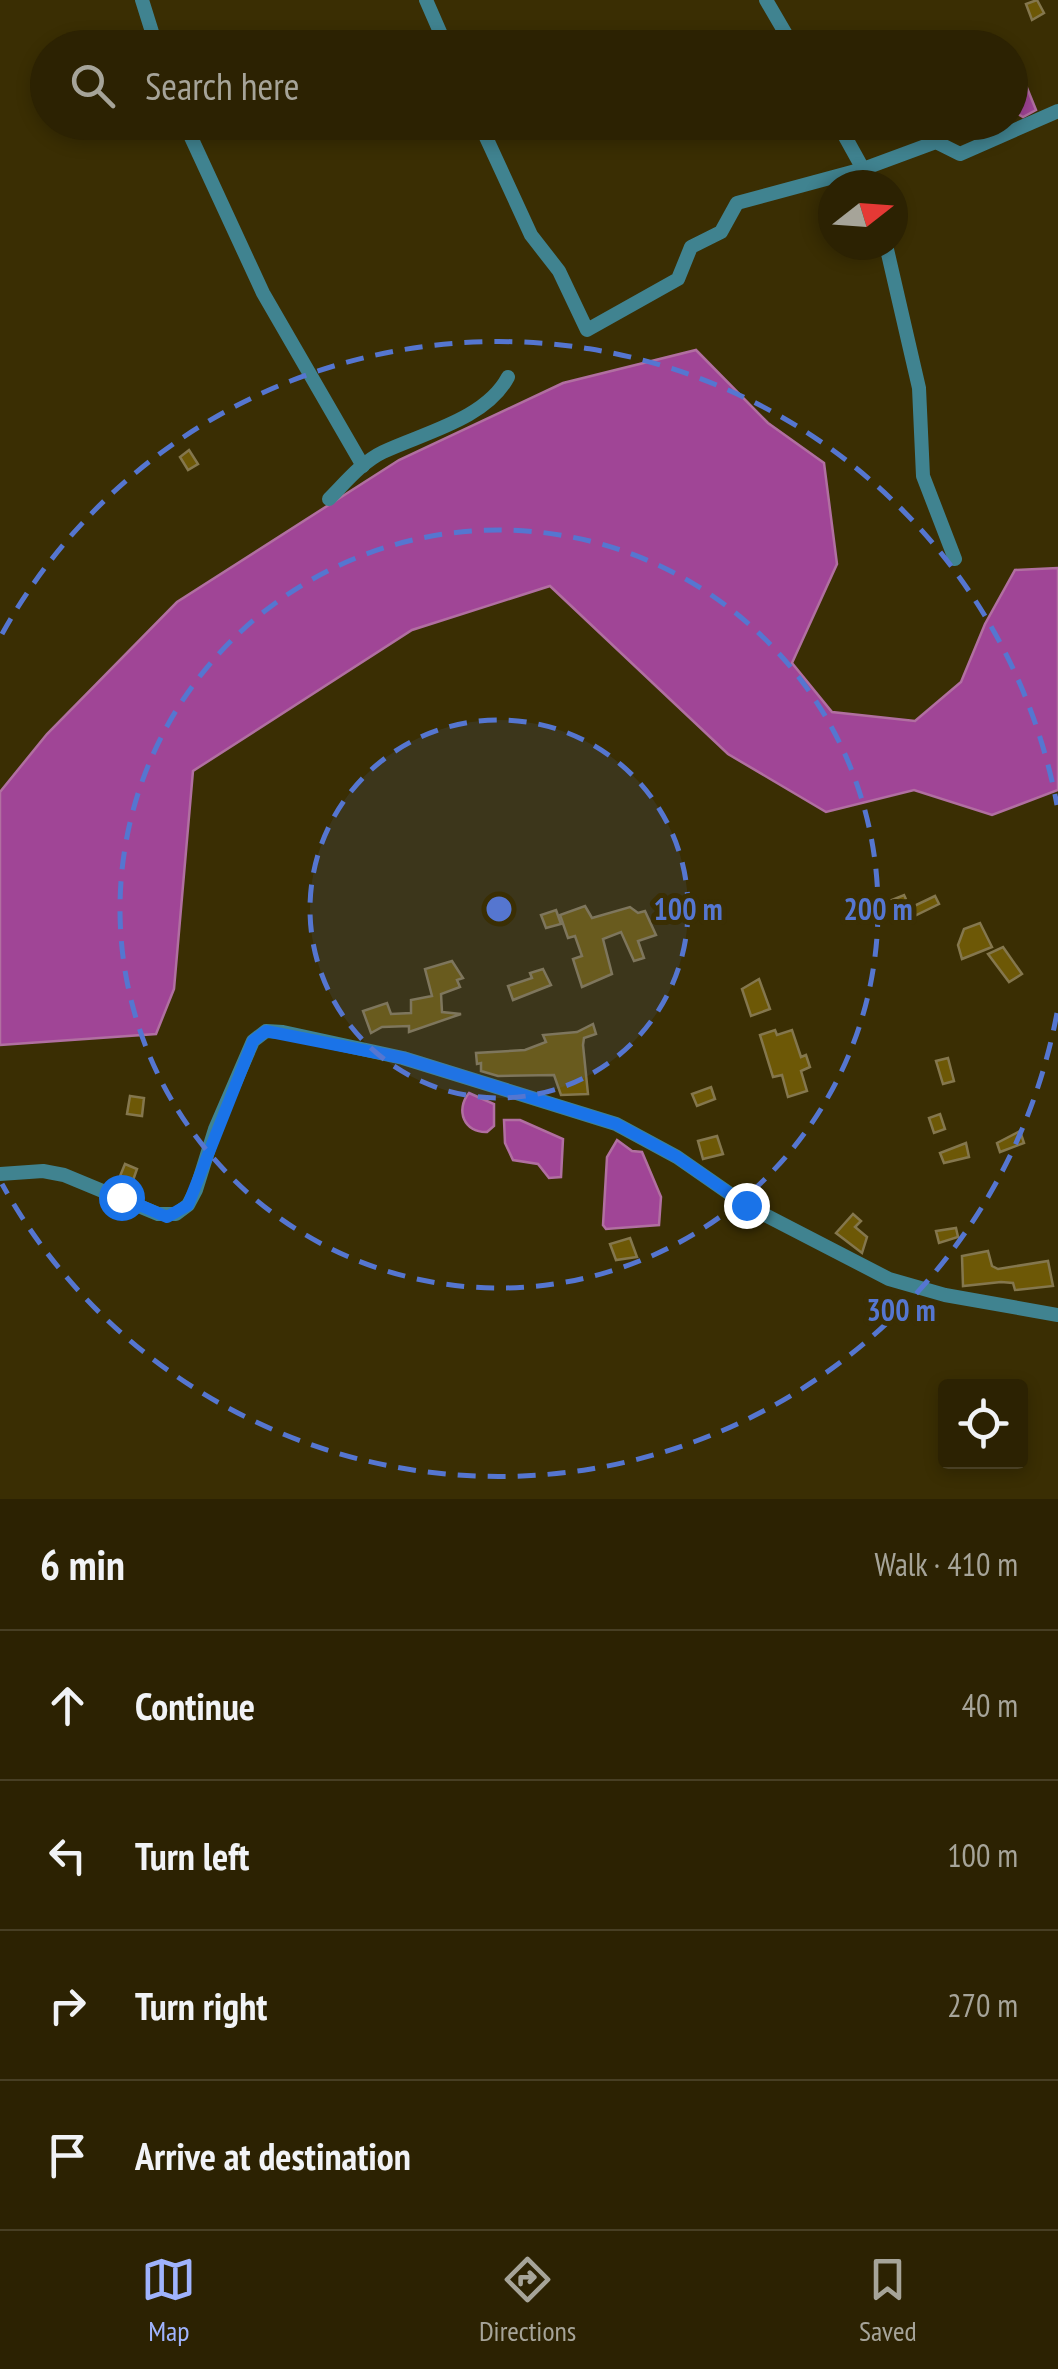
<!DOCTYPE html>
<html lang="en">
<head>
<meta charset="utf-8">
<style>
	body { margin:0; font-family:"PT Sans Narrow",sans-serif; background:#342a0c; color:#f1f3f6 }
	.controls { position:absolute; right:30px; bottom:30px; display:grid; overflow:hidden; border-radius:10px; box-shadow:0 5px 15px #0003 }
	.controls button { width:90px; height:90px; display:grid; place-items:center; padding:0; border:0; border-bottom:2px solid #483f24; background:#2c2202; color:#f1f3f6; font:50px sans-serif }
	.compass { position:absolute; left:818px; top:170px; width:90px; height:90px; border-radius:50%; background:#2c2202; box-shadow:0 5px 15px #0003; rotate:73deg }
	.stop { position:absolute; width:30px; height:30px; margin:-22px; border:8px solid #1a73e8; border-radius:50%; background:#fff }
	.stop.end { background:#1a73e8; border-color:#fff; box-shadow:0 2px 10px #0008 }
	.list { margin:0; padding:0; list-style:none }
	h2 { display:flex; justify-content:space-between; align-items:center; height:130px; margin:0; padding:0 40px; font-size:42px }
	h2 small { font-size:32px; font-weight:400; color:#a6a499 }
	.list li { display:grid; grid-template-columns:65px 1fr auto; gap:30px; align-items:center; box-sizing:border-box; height:150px; padding:0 40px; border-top:2px solid #483f24 }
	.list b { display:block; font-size:38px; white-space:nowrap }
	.list em { font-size:32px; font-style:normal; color:#a6a499 }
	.icon { flex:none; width:55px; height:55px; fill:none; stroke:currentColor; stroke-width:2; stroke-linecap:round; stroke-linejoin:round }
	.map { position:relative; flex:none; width:1058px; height:1499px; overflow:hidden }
	.search { position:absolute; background:#2c2202; box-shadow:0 5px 15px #0003; left:30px; right:30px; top:30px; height:110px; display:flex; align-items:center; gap:25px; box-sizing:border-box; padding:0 35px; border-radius:55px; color:#a6a499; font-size:38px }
	.sheet { height:730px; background:#2c2202 }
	nav { display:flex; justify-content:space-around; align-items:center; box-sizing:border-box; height:140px; border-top:2px solid #483f24; background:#2c2202; font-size:28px; color:#a6a499 }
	nav a { display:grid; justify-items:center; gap:5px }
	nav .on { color:#9fb3fd }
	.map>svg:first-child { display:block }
	.water { fill:#a04596; stroke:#b16fa1; stroke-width:2.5 }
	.building { fill:#6d5806; stroke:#84774e; stroke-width:2.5 }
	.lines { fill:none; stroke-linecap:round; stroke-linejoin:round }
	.street { stroke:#408390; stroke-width:14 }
	.route { stroke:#1a73e8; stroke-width:12 }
	.ring { fill:none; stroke:#5576d0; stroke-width:5; stroke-dasharray:18 12 }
	.centre { fill:#5576d0; stroke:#3a2e03; stroke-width:5 }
	.ring-label { font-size:30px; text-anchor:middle; font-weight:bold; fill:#5576d0; stroke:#3a2e03; stroke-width:10; stroke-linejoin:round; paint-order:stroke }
</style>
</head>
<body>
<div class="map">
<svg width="1058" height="1499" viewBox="0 0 1058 1499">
	<rect width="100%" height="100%" fill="#3a2e03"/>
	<g class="water">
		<polygon points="1023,78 1036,110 1023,117 1011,110 1010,83"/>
		<polygon points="696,350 768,423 824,463 837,564 792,663 832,712 915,721 961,682 985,624 1015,570 1058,568 1058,790 992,815 914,790 826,812 728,754 550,586 412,630 193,771 174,989 156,1034 0,1045 0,792 47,734 177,602 399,460 563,383"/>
		<path d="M469 1093 494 1104V1126L487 1132C464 1133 455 1110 469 1093Z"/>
		<polygon points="504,1120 520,1120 563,1139 561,1177 549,1178 538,1164 513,1160 505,1143"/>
		<polygon points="617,1140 632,1151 642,1152 661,1197 659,1225 606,1229 603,1225 607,1157"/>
	</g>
	<g class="building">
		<polygon points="1037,0 1044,13 1032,20 1026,4"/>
		<polygon points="221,122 252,122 253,126 212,137 209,126"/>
		<polygon points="189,450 198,464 188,470 180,457"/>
		<polygon points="904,895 910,908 935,896 939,904 902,922 892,900"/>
		<polygon points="585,906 592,918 630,907 638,913 645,911 656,935 638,941 644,958 634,961 621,932 603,939 612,974 582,987 573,959 582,956 575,936 568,938 560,915"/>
		<polygon points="556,910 561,924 546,928 541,915"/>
		<polygon points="980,923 992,947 962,959 958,945 964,929"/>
		<polygon points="1003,947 1022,974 1009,982 988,954"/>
		<polygon points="452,961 463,978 457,980 460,987 441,994 442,1012 461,1014 409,1032 409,1026 382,1027 371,1033 363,1011 387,1003 391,1014 411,1013 411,1000 432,996 425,969"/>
		<polygon points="543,969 551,985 513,1000 508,986 532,978 530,973"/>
		<polygon points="759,979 770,1009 751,1016 742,989"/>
		<polygon points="593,1024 596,1034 584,1038 583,1045 588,1094 561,1095 554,1075 498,1076 481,1071 481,1063 477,1064 476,1053 525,1050 546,1042 543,1035 577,1032"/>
		<polygon points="775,1030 777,1035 792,1030 801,1057 806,1055 810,1067 801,1071 807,1091 788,1097 782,1075 773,1077 760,1035"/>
		<polygon points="948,1058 954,1081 943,1084 936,1061"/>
		<polygon points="711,1087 715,1099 697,1106 692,1094"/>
		<polygon points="130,1096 144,1098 142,1116 127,1114"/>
		<polygon points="940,1114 945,1129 934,1133 929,1118"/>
		<polygon points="1020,1131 1024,1143 1000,1152 997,1143"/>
		<polygon points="717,1136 723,1154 703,1159 698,1141"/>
		<polygon points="966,1143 969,1157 944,1163 940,1153"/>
		<polygon points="125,1164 137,1169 131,1186 118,1181"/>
		<polygon points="853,1214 861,1221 855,1227 867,1237 862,1253 836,1233"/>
		<polygon points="956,1228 958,1237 939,1243 936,1231"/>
		<polygon points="630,1238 637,1257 616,1260 610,1244"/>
		<polygon points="988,1251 992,1266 998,1269 1048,1261 1053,1286 1015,1290 1013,1283 1001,1282 963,1286 962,1256"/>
	</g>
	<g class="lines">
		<g class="street">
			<polyline points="142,0 157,48"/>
			<polyline points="426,0 447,48"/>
			<polyline points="766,0 794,48"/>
			<polyline points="184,122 263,293 363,466"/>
			<polyline points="479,122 531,235 559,271 587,330 678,279 691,247 721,232 737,203 863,169 837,122"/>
			<polyline points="868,185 863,169 936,142 960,154 1058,111"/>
			<polyline points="886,245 919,388 923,476 955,559"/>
			<path d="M329 499C345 483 362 462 383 452 423 433 486 419 508 377"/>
			<polyline points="0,1174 43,1171 64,1175 158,1214 176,1214 188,1205 196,1190 215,1129 253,1041 266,1031 283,1032 403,1058 616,1124 677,1157 746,1205 889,1279 945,1295 1058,1315"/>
		</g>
	</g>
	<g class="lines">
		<polyline class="route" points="121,1197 167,1217 188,1205 253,1041 266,1031 403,1058 616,1124 677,1157 746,1205"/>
	</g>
	<circle cx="499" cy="909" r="189" fill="#5576d0" fill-opacity=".12"/>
	<g class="ring">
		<circle cx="499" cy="909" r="189"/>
		<circle cx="499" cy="909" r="379"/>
		<path d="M1057 1013A568 568 0 0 1 2 1184M2 634A568 568 0 0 1 1057 805"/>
	</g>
	<circle cx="499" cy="909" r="15" class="centre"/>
	<g class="ring-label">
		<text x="688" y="920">100 m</text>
		<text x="878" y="920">200 m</text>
		<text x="901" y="1321">300 m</text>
	</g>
</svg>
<div class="controls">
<button><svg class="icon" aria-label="locate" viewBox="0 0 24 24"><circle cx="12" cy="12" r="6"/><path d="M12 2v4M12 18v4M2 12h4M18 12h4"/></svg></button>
</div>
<svg class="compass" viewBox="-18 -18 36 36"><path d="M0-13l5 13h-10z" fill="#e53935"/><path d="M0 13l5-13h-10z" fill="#a6a499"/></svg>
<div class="stop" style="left:121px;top:1197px"></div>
<div class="stop end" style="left:746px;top:1205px"></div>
<div class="search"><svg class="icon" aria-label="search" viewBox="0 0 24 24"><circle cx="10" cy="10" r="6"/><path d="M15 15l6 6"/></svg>Search here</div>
</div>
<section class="sheet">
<h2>6 min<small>Walk · 410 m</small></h2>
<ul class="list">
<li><svg class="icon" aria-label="ahead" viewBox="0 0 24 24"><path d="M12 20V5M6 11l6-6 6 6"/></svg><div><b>Continue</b></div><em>40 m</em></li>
<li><svg class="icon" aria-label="left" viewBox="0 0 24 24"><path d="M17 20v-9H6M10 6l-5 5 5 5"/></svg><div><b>Turn left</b></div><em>100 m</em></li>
<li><svg class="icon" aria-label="right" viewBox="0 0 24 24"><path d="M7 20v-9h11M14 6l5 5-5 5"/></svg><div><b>Turn right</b></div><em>270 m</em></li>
<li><svg class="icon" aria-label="arrive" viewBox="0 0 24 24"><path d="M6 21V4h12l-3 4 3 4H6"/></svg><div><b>Arrive at destination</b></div></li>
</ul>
</section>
<nav>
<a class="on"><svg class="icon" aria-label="map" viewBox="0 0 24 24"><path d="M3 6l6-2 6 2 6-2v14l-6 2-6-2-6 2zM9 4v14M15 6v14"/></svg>Map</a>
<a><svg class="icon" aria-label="directions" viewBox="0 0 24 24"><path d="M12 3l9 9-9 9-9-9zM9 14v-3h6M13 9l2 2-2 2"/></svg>Directions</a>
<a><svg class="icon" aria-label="saved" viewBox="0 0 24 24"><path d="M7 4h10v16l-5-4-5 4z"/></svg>Saved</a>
</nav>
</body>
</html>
